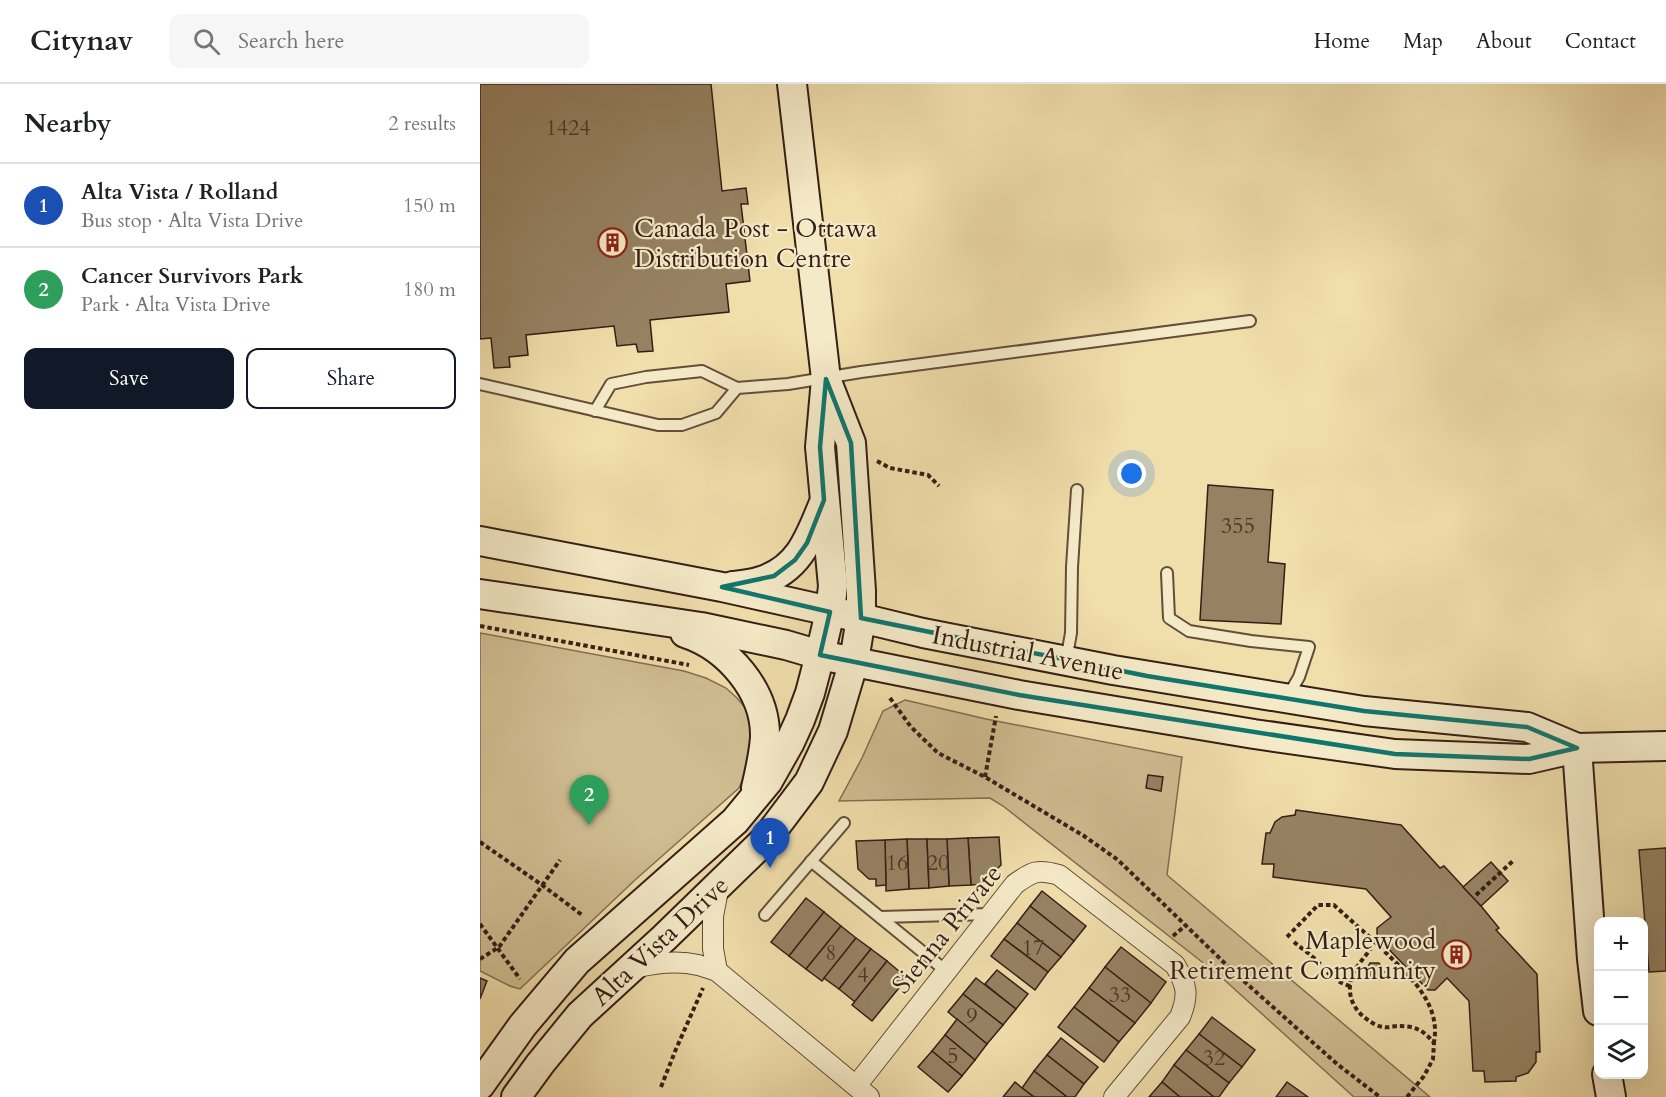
<!DOCTYPE html>
<html lang="en">
<head>
<meta charset="utf-8">
<style>
	body { margin:0; font-family:Cardo,serif; background:#f6f6f6; color:#202124 }
	.controls { position:absolute; right:18px; bottom:18px; display:grid; overflow:hidden; border-radius:12px; box-shadow:0 6px 24px #0002 }
	.controls button { width:54px; height:54px; display:grid; place-items:center; padding:0; border:0; border-bottom:2px solid #e0e0e0; background:#fff; color:#202124; font:30px sans-serif }
	.you { position:absolute; left:652px; top:390px; width:21px; height:21px; margin:-15px; border:4px solid #fff; border-radius:50%; background:#1a73e8; box-shadow:0 0 0 9px #1a73e833 }
	.badge { display:grid; place-items:center; width:39px; height:39px; border-radius:50%; background:#111827; color:#fff; font-size:20px; font-weight:700 }
	.pin { position:absolute; translate:-50% -50px; filter:drop-shadow(0 2px 3px #0008) }
	.pin::after { content:''; position:absolute; top:32px; width:21px; height:18px; background:inherit; clip-path:polygon(0 0,100% 0,50% 100%) }
	.list { margin:0; padding:0; list-style:none }
	h2 { display:flex; justify-content:space-between; align-items:center; height:78px; margin:0; padding:0 24px; font-size:26px }
	h2 small { font-size:20px; font-weight:400; color:#757577 }
	.list li { display:grid; grid-template-columns:39px 1fr auto; gap:18px; align-items:center; box-sizing:border-box; height:84px; padding:0 24px; border-top:2px solid #e0e0e0 }
	.list b { display:block; font-size:22px; white-space:nowrap }
	.list p { margin:0; font-size:20px; white-space:nowrap; color:#757577 }
	.list em { font-size:20px; font-style:normal; color:#757577 }
	.actions { display:flex; gap:12px; padding:18px 24px }
	.actions a { flex:1; padding:14px 0; border:2px solid #111827; border-radius:12px; text-align:center; font-size:21px; color:#111827 }
	.actions .main { background:#111827; color:#fff }
	.icon { flex:none; width:33px; height:33px; fill:none; stroke:currentColor; stroke-width:2; stroke-linecap:round; stroke-linejoin:round }
	.map { position:relative; flex:none; width:1186px; height:1013px; overflow:hidden }
	header { display:flex; align-items:center; gap:36px; box-sizing:border-box; height:84px; padding:0 30px; background:#fff; border-bottom:2px solid #e0e0e0 }
	header strong { font-size:28px }
	nav { display:flex; gap:33px; margin-inline-start:auto; font-size:21px }
	.search { width:420px; height:54px; background:#f6f6f6; display:flex; align-items:center; gap:15px; box-sizing:border-box; padding:0 21px; border-radius:12px; color:#757577; font-size:22px }
	main { display:flex }
	aside { flex:1; background:#fff }
	.map>svg:first-child { display:block }
	.green { fill:#d0bd92; stroke:#826e54; stroke-width:1.5 }
	.building { fill:#968263; stroke:#341e16; stroke-width:1.5 }
	.lines { fill:none; stroke-linecap:round; stroke-linejoin:round }
	.lane-casing { stroke:#634e3b; stroke-width:14 }
	.street-casing { stroke:#634e3b; stroke-width:22 }
	.secondary-casing { stroke:#341e16; stroke-width:32 }
	.path { stroke:#341e16; stroke-width:4; stroke-dasharray:4.5 3; stroke-linecap:butt }
	.lane { stroke:#f5eac8; stroke-width:10 }
	.street { stroke:#f5eac8; stroke-width:20 }
	.secondary { stroke:#f5eac8; stroke-width:28 }
	.marked { fill:none; stroke:#0f766e; stroke-width:4.5; stroke-linejoin:round }
	.labels { text-anchor:middle; dominant-baseline:central; stroke-width:4.5; stroke-linejoin:round; paint-order:stroke }
	.number-label { font-size:22px; fill:#4c3729 }
	.poi-label { font-size:26px; fill:#341e16; stroke:#f5eac8; text-anchor:start }
	.street-label { font-size:26px; fill:#341e16; stroke:#f5eac8 }
</style>
</head>
<body>
<header>
<strong>Citynav</strong>
<div class="search"><svg class="icon" aria-label="search" viewBox="0 0 24 24"><circle cx="10" cy="10" r="6"/><path d="M15 15l6 6"/></svg>Search here</div>
<nav><a>Home</a><a>Map</a><a>About</a><a>Contact</a></nav>
</header>
<main>
<aside>
<h2>Nearby<small>2 results</small></h2>
<ul class="list">
<li><span class="badge" style="background:#1a4fb4">1</span><div><b>Alta Vista / Rolland</b><p>Bus stop · Alta Vista Drive</p></div><em>150 m</em></li>
<li><span class="badge" style="background:#2e9e5b">2</span><div><b>Cancer Survivors Park</b><p>Park · Alta Vista Drive</p></div><em>180 m</em></li>
</ul>
<div class="actions"><a class="main">Save</a><a>Share</a></div>
</aside>
<div class="map">
<svg width="1186" height="1013" viewBox="0 0 1186 1013">
	<rect width="100%" height="100%" fill="#f0deab"/>
	<filter id="stains"><feTurbulence type="fractalNoise" baseFrequency=".00333" numOctaves="4"/><feColorMatrix values="0 0 0 0 .2 0 0 0 0 .09 0 0 0 0 .02 0 0 0 .5 -.17"/></filter>
	<radialGradient id="worn" r=".72"><stop offset=".6" stop-color="#630" stop-opacity="0"/><stop offset="1" stop-color="#630" stop-opacity=".3"/></radialGradient>
	<g class="green">
		<polygon points="0,549 204,587 226,594 246,604 257,614 269,628 272,674 259,704 155,796 40,905 30,902 0,887"/>
		<polygon points="425,616 506,635 702,673 687,791 950,1013 874,1013 740,892 523,722 510,714 359,717 382,674 403,627"/>
	</g>
	<g class="building">
		<polygon points="0,0 231,0 242,107 266,104 268,120 261,120 270,197 246,200 249,228 170,236 173,267 158,268 156,260 137,262 134,242 46,251 48,271 29,273 30,283 14,284 11,254 0,255"/>
		<polygon points="728,401 793,406 788,478 805,480 801,540 720,536"/>
		<polygon points="668,691 683,693 681,707 666,704"/>
		<polygon points="816,726 921,741 960,784 964,782 1001,822 1019,844 1016,846 1057,890 1060,968 1056,968 1056,978 1048,989 1036,993 1036,997 1005,998 1004,987 993,987 989,917 967,894 955,906 948,906 897,853 897,844 911,833 886,805 793,793 794,780 782,780 786,749 790,749 795,738 802,733 815,731"/>
		<polygon points="519,753 521,781 509,793 503,793 503,800 491,801 488,754"/>
		<polygon points="488,754 491,801 469,802 467,755"/>
		<polygon points="427,755 447,755 449,804 429,805"/>
		<polygon points="427,755 429,805 406,807 405,756"/>
		<polygon points="447,755 467,755 469,802 449,804"/>
		<polygon points="405,756 406,801 396,802 396,795 389,795 378,785 376,757"/>
		<polygon points="1186,764 1186,887 1169,888 1159,766"/>
		<polygon points="1011,778 1028,797 1001,822 983,803"/>
		<polygon points="562,807 606,842 594,857 550,822"/>
		<polygon points="326,814 344,828 309,872 291,858"/>
		<polygon points="550,822 594,857 581,873 537,839"/>
		<polygon points="344,828 361,842 326,885 309,872"/>
		<polygon points="537,839 581,873 568,888 524,855"/>
		<polygon points="361,842 376,854 342,897 326,885"/>
		<polygon points="376,854 391,865 359,905 344,894"/>
		<polygon points="524,855 568,888 555,906 511,872"/>
		<polygon points="641,863 686,898 671,919 625,883"/>
		<polygon points="391,865 407,877 375,918 359,905"/>
		<polygon points="407,877 427,894 392,937 372,921"/>
		<polygon points="890,879 899,879 904,888 899,896 890,896 885,888"/>
		<polygon points="625,883 671,919 655,939 609,904"/>
		<polygon points="517,886 548,910 536,925 505,900"/>
		<polygon points="0,894 7,897 0,915"/>
		<polygon points="496,894 536,925 523,941 483,910"/>
		<polygon points="609,904 655,939 639,958 594,923"/>
		<polygon points="483,910 523,941 507,960 468,928"/>
		<polygon points="594,923 639,958 624,978 578,943"/>
		<polygon points="732,933 775,966 762,983 719,950"/>
		<polygon points="477,935 507,960 495,976 465,951"/>
		<polygon points="719,950 762,983 749,999 706,966"/>
		<polygon points="465,951 495,976 482,992 452,967"/>
		<polygon points="581,954 618,983 604,1000 567,971"/>
		<polygon points="706,966 749,999 739,1013 734,1013 694,981"/>
		<polygon points="452,967 482,992 468,1008 438,983"/>
		<polygon points="567,971 604,1000 595,1013 587,1013 554,987"/>
		<polygon points="694,981 734,1013 700,1013 682,998"/>
		<polygon points="554,987 587,1013 554,1013 542,1004"/>
		<polygon points="535,998 542,1004 554,1013 523,1013"/>
		<polygon points="682,998 700,1013 669,1013"/>
		<polygon points="807,998 828,1013 796,1013"/>
	</g>
	<g class="lines">
		<defs>
			<g id="lane">
				<polyline points="0,300 178,341 202,341 236,329 257,304"/>
				<polyline points="115,327 131,300 166,293 222,287 257,304 308,300 381,288 770,237"/>
				<polyline points="687,489 689,534 709,547 771,557 829,563 819,593 808,612"/>
				<polyline points="586,577 591,549 592,483 597,406"/>
				<polyline points="331,777 466,887"/>
				<polyline points="285,831 364,739"/>
				<polyline points="400,833 511,830"/>
			</g>
			<g id="street">
				<path d="M154 884C175 879 196 876 218 881 225 883 231 885 237 887L389 1013"/>
				<polyline points="237,887 233,865 233,832 239,801"/>
				<path d="M376 1002 535 800C553 787 558 785 579 791L695 881C707 901 709 911 700 933L634 1013"/>
			</g>
			<g id="secondary">
				<polyline points="0,457 242,503 381,534 443,549 633,586 884,627 1047,643 1097,664"/>
				<path d="M253 502C262 501 272 500 281 497 319 485 329 455 343 421"/>
				<polyline points="0,510 221,543 306,561 340,571 539,611 774,650 915,670 1049,675 1097,664 1186,662"/>
				<path d="M205 549C248 563 286 607 285 653 284 670 280 687 276 704"/>
				<polyline points="1097,664 1112,875 1118,927"/>
				<polyline points="1127,990 1131,1013"/>
				<polyline points="0,1001 43,941 97,877 255,737 288,697 310,658 320,636 330,609 340,571 350,528 353,502 340,363 346,295 312,0"/>
				<polyline points="36,1013 60,980 100,931 184,854 286,755 329,698 353,647 374,577 381,534 381,507 371,359 348,300"/>
			</g>
		</defs>
		<use href="#lane" class="lane-casing"/>
		<use href="#street" class="street-casing"/>
		<use href="#secondary" class="secondary-casing"/>
		<g class="path">
			<polyline points="397,377 410,384 448,391 459,402"/>
			<polyline points="0,542 209,581"/>
			<polyline points="410,614 431,643 458,669 505,693 604,752 638,776 758,892 857,980 900,1013"/>
			<polyline points="505,693 516,632"/>
			<polyline points="0,758 62,801 102,831"/>
			<polyline points="996,811 1034,776"/>
			<polyline points="0,840 40,895"/>
			<polyline points="693,852 706,841"/>
			<path d="M807 853 838 821H854L894 857C889 871 877 879 872 892 866 910 873 926 888 936 892 939 899 943 904 943 909 944 914 942 918 942 936 942 943 946 954 959L953 975 944 992 927 1013"/>
			<path d="M894 857C921 885 962 915 954 958"/>
			<path d="M814 858C822 865 832 871 840 880 850 891 854 897 870 902"/>
			<polyline points="0,875 19,863 80,776"/>
			<polyline points="181,1003 196,965 223,904"/>
		</g>
		<use href="#lane" class="lane"/>
		<use href="#street" class="street"/>
		<use href="#secondary" class="secondary"/>
	</g>
	<path class="marked" d="M346 295 371 359 381 534 667 592 884 627 1047 643 1097 664 1049 675 915 670 539 611 340 571 350 528 242 503 294 492 315 476 327 459 344 416 340 363Z"/>
	<defs>
		<symbol id="building-ring" viewBox="-11 -11 22 22"><circle r="9.5" fill="#f5eac8" stroke="#8f2418" stroke-width="1.5"/><path d="M-4-6H4V6H1V3H-1V6H-4ZM-2.5-4.3h1.7v1.8h-1.7ZM.8-4.3h1.7v1.8H.8ZM-2.5-1h1.7V.8h-1.7ZM.8-1h1.7V.8H.8Z" fill="#8f2418"/></symbol>
	</defs>
	<g fill-rule="evenodd">
		<use href="#building-ring" x="116" y="142" width="33" height="33"/>
		<use href="#building-ring" x="960" y="854" width="33" height="33"/>
	</g>
	<g class="labels">
		<g class="number-label">
			<text x="88" y="44">1424</text>
			<text x="758" y="442">355</text>
			<text x="417" y="779">16</text>
			<text x="458" y="779">20</text>
			<text x="553" y="864">17</text>
			<text x="351" y="869">8</text>
			<text x="383" y="891">4</text>
			<text x="640" y="911">33</text>
			<text x="492" y="932">9</text>
			<text x="473" y="972">5</text>
			<text x="734" y="974">32</text>
		</g>
		<g class="poi-label">
			<text x="154" y="144">Canada Post - Ottawa<tspan x="154" dy="30">Distribution Centre</tspan></text>
			<text x="956" y="856" text-anchor="end">Maplewood<tspan x="956" dy="30">Retirement Community</tspan></text>
		</g>
		<g class="street-label">
			<text transform="translate(548 569) rotate(11)">Industrial Avenue</text>
			<text transform="translate(467 845) rotate(-51)">Sienna Private</text>
			<text transform="translate(180 857) rotate(-43)">Alta Vista Drive</text>
		</g>
	</g>
	<rect width="100%" height="100%" filter="url(#stains)"/>
	<rect width="100%" height="100%" fill="url(#worn)"/>
</svg>
<div class="controls">
<button>+</button>
<button>−</button>
<button><svg class="icon" aria-label="layers" viewBox="0 0 24 24"><path d="M12 4l9 5-9 5-9-5zM3 14l9 5 9-5"/></svg></button>
</div>
<div class="you"></div>
<div class="pin badge" style="left:290px;top:784px;background:#1a4fb4">1</div>
<div class="pin badge" style="left:109px;top:741px;background:#2e9e5b">2</div>
</div>
</main>
</body>
</html>
